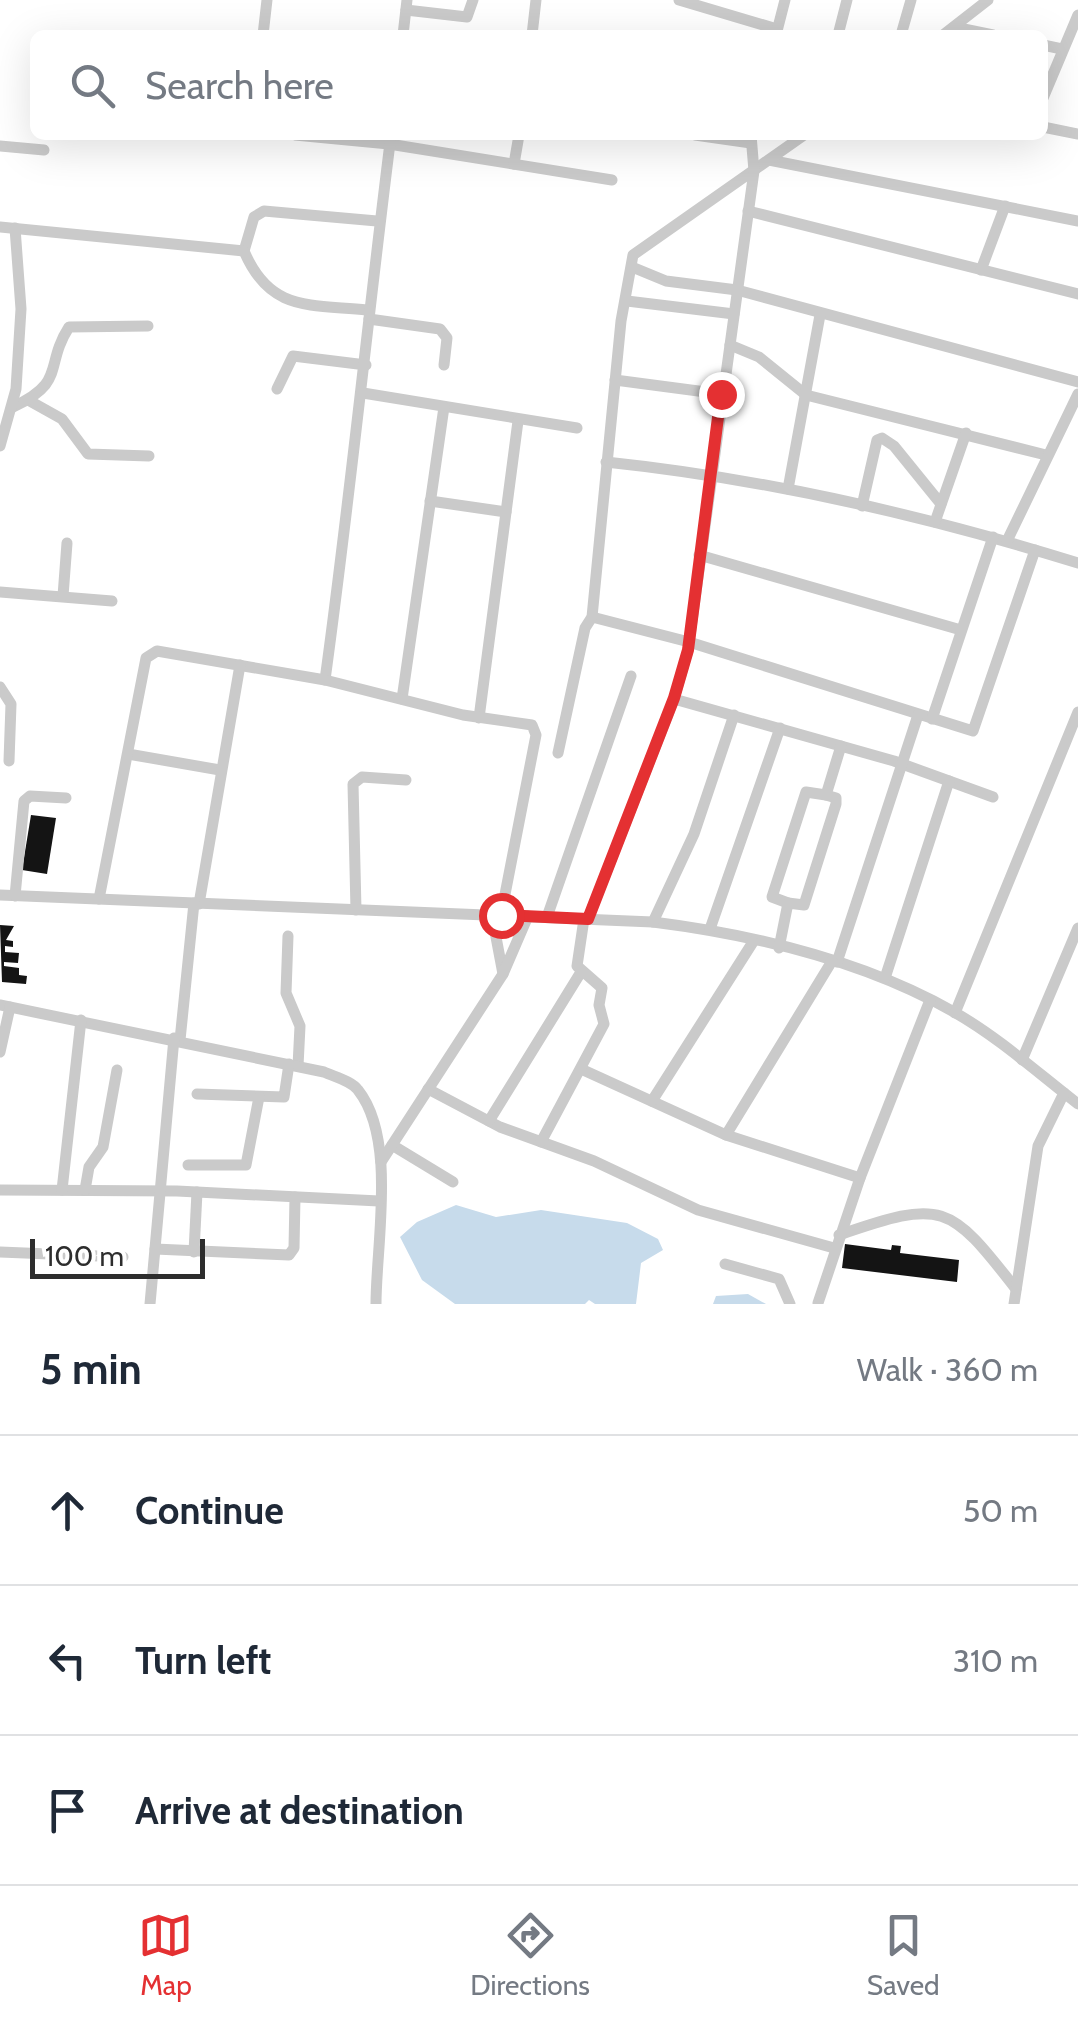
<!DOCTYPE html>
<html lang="en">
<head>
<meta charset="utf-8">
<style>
	body { margin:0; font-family:Cabin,sans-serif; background:#f6f6f7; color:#1f2937 }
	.scale { position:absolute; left:30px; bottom:25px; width:175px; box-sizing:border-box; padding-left:10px; border:5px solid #2d2d2d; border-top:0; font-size:28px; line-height:35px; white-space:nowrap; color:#2d2d2d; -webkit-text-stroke:8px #fff; paint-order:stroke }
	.stop { position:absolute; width:30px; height:30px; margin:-22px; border:8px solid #e43032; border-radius:50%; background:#fff }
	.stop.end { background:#e43032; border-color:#fff; box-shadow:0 2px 10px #0008 }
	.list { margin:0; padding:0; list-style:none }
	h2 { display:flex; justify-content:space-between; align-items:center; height:130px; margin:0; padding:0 40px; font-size:42px }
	h2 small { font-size:32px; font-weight:400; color:#747a83 }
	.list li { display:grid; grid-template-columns:65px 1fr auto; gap:30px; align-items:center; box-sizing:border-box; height:150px; padding:0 40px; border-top:2px solid #e0e1e3 }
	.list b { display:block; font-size:38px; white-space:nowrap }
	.list em { font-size:32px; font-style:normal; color:#747a83 }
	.icon { flex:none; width:55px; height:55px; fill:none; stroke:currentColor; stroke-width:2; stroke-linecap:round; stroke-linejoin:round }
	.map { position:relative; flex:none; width:1078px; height:1304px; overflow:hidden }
	.search { position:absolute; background:#fff; box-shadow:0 10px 40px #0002; left:30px; right:30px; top:30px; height:110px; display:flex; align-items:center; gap:25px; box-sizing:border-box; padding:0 35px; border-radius:15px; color:#747a83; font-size:38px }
	.sheet { height:580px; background:#fff }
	nav { display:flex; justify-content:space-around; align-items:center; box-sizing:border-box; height:140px; border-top:2px solid #e0e1e3; background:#fff; font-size:28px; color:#747a83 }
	nav a { display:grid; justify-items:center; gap:5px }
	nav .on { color:#e43032 }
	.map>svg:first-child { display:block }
	.water { fill:#c7dbeb }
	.building { fill:#141414 }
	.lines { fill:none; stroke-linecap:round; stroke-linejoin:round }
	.minor { stroke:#cacaca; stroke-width:11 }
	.route { stroke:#e43032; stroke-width:12 }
</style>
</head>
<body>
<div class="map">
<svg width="1078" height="1304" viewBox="0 0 1078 1304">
	<rect width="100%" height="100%" fill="#fff"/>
	<g class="water">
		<polygon points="456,1205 496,1217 541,1210 627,1223 658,1239 663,1250 641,1263 636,1304 595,1304 589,1300 585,1304 455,1304 422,1280 400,1237 417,1222"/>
		<polygon points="748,1294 766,1304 713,1304 716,1296"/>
	</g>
	<g class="building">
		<polygon points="31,815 56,818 47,874 22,870"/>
		<polygon points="0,925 14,926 6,940 13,941 13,947 5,946 5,952 19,953 18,963 4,962 4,966 19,968 19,975 27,976 26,984 2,982"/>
		<polygon points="845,1244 891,1250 892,1245 901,1246 900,1253 959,1260 957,1282 842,1268"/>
	</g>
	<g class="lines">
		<g class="minor">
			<polyline points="679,0 777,29"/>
			<polyline points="406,10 467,17 473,0"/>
			<polyline points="954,27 993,35"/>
			<polyline points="263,35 267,0"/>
			<polyline points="403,35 407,0"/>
			<polyline points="532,35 536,0"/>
			<polyline points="776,35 785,0"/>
			<polyline points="838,35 847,0"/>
			<polyline points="901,35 911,0"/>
			<polyline points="943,35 988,0"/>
			<polyline points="1043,45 1062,49"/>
			<polyline points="1043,98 1078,15"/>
			<polyline points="1043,127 1078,134"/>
			<polyline points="295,135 389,144 612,180"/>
			<polyline points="695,135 751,143"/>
			<polyline points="0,146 44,150"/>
			<polyline points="769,160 1078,221"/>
			<polyline points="514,164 519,135"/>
			<polyline points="748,211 1078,294"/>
			<polyline points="0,227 244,251 254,217 264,211 377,221"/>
			<path d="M244 251C270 312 309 304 367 310"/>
			<polyline points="632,267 666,281 737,290 1078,382"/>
			<polyline points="981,270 1005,206"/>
			<polyline points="627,301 734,314"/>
			<polyline points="369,319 440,329 447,338 444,365"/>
			<polyline points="730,345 759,357 806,395 1046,455"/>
			<polyline points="615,380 721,394"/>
			<polyline points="277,389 293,356 366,365"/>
			<polyline points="363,393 577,428"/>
			<polyline points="28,400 62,419 88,454 149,456"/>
			<path d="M13 407C67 382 44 366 69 327L148 326"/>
			<polyline points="0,446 16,389 21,309 15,228"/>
			<path d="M606 462C767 479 924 515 1078 563"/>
			<polyline points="788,489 820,315"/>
			<polyline points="430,501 506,512"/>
			<polyline points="862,506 877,440 882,438 894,446 941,504"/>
			<polyline points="935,522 966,433"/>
			<polyline points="1007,541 1078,394"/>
			<polyline points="699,555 961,630"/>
			<polyline points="0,592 112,601"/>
			<polyline points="63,596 67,543"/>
			<polyline points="592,617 689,642 973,731 1035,550"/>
			<path d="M325 680C350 498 368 317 391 135"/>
			<polyline points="0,687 11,704 9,761"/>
			<polyline points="402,699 444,407"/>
			<polyline points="674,699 894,761 993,797"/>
			<polyline points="479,718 518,421"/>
			<polyline points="932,719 993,537"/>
			<polyline points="558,753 585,628 592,617 621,321 633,255 804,135"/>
			<polyline points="128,754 220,770"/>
			<path d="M0 895 653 922C756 935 864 961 954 1012 998 1037 1038 1073 1078 1104"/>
			<polyline points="15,896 24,801 30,796 66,798"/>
			<polyline points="99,899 146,658 157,651 325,680 463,715 532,725 536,735 501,915"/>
			<polyline points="788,903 772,897 806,792 826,795"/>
			<polyline points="199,904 240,665"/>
			<polyline points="356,910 353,784 362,777 406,780"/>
			<polyline points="492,916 503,974"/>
			<polyline points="547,917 631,676"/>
			<polyline points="588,919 674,699 688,650 754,171 751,135"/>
			<polyline points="653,922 694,834 734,715"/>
			<polyline points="710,929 780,728"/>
			<polyline points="288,936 286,993 300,1026 298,1066"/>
			<polyline points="779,948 788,903 804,905 836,804 836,798 826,795 841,746"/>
			<polyline points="837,962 918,715"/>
			<polyline points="885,978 949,781"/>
			<path d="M0 1005 324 1072C335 1077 352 1081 358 1090 397 1139 376 1244 376 1304"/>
			<polyline points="955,1013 1078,712"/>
			<polyline points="180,1040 194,903"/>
			<polyline points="0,1052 10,1007"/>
			<polyline points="1022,1060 1078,928"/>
			<polyline points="581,1069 726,1135 860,1178"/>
			<polyline points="428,1089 500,1127 594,1161 698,1210 834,1248"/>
			<polyline points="197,1094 284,1097 289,1064"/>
			<polyline points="652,1101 753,942"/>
			<polyline points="489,1121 581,972"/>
			<polyline points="726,1135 832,961"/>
			<polyline points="541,1142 604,1024 599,1005 602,988 577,966 584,919"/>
			<polyline points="392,1145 453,1182"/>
			<polyline points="381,1162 503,974 528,916"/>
			<polyline points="188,1165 246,1165 259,1097"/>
			<polyline points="0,1190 177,1191 379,1201"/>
			<polyline points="62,1190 81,1020"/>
			<polyline points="85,1190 89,1167 103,1147 117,1070"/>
			<path d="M839 1235C943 1199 949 1203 1016 1289"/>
			<polyline points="155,1249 289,1255 294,1248 295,1197"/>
			<polyline points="0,1252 123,1257"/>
			<polyline points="194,1252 197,1192"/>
			<polyline points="725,1264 779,1279 790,1304"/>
			<polyline points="818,1303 860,1178 930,1000"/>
			<polyline points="150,1304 174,1038"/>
			<polyline points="1014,1304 1038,1146 1064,1093"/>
		</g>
	</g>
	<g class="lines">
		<polyline class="route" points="501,915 588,919 674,698 688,650 721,394"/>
	</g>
</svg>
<div class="scale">100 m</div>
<div class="stop" style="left:501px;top:915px"></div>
<div class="stop end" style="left:721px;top:394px"></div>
<div class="search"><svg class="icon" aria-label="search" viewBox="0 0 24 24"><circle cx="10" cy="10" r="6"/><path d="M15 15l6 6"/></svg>Search here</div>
</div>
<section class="sheet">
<h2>5 min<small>Walk · 360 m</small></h2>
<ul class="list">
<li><svg class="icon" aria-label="ahead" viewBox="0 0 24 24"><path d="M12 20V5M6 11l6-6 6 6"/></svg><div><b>Continue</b></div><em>50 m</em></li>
<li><svg class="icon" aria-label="left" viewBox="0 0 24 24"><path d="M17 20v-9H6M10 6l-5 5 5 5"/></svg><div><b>Turn left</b></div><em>310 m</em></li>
<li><svg class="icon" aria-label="arrive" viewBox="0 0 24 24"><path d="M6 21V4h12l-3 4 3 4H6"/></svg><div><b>Arrive at destination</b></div></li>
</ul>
</section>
<nav>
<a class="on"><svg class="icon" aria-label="map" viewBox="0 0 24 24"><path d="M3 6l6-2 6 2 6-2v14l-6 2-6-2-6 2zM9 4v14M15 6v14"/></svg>Map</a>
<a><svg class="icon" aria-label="directions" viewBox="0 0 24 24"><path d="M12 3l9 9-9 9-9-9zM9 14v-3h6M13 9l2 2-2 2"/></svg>Directions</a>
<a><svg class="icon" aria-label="saved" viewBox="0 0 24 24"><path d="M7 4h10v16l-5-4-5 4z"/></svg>Saved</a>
</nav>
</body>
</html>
